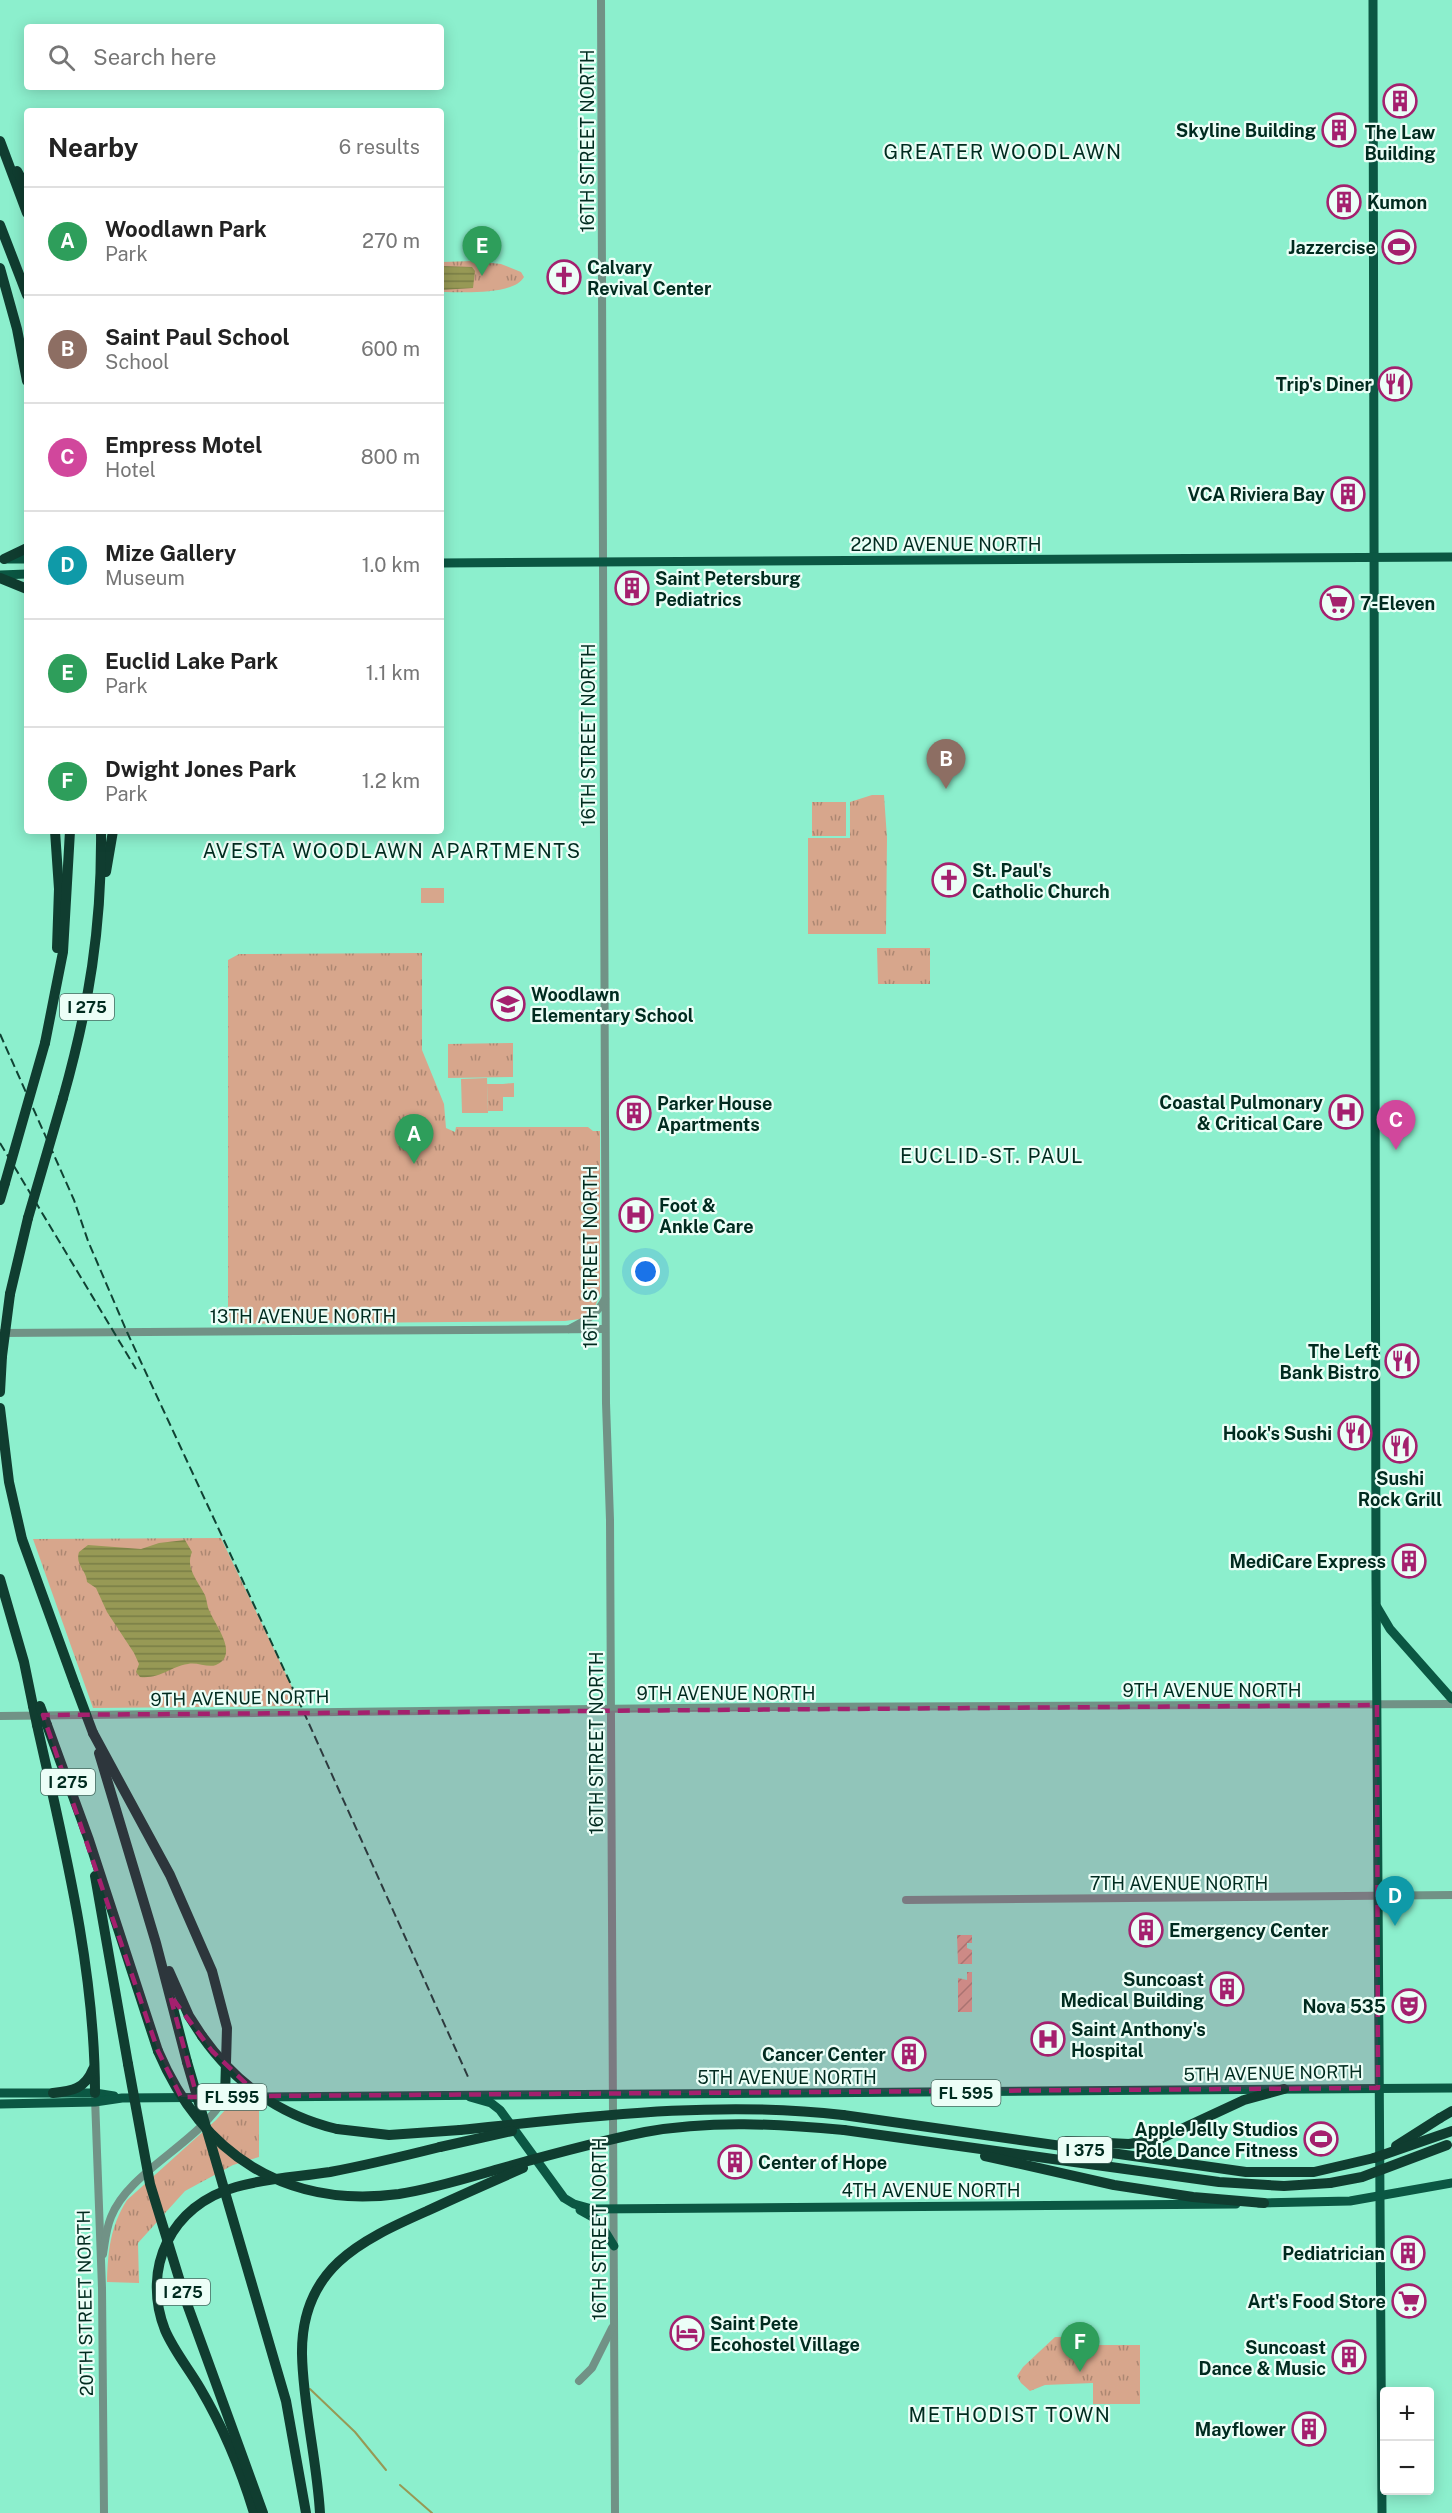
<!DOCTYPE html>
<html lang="en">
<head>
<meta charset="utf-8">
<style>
	body { margin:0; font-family:"Public Sans",sans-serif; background:#f6f6f6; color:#222 }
	.controls { position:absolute; right:18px; bottom:18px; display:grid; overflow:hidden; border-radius:6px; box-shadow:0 3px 15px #0003 }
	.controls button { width:54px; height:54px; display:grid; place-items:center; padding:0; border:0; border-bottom:2px solid #e0e0e0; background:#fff; color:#222; font:30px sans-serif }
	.you { position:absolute; left:646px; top:1272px; width:21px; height:21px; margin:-15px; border:4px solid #fff; border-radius:50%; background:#1a73e8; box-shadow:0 0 0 9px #1a73e833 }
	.badge { display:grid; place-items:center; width:39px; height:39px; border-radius:50%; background:#a4206e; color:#fff; font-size:20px; font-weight:700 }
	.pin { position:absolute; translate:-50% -50px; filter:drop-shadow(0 2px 3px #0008) }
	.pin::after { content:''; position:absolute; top:32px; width:21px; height:18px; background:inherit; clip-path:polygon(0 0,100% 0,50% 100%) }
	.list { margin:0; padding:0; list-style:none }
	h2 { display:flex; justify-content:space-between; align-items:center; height:78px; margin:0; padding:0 24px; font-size:26px }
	h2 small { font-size:20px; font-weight:400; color:#767676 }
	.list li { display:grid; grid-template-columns:39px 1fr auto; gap:18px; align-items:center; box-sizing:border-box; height:108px; padding:0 24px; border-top:2px solid #e0e0e0 }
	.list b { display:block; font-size:22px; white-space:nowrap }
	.list p { margin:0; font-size:20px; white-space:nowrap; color:#767676 }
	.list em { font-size:20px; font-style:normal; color:#767676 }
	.icon { flex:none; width:33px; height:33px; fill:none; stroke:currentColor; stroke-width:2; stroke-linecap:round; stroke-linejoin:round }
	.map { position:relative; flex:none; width:1452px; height:2513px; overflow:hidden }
	.search { position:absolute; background:#fff; box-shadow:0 3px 15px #0003; left:24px; top:24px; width:420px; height:66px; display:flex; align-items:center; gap:15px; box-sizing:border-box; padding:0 21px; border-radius:6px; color:#767676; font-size:22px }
	.panel { position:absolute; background:#fff; box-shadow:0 3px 15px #0003; left:24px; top:108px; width:420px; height:726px; border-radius:6px }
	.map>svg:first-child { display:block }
	.grass { fill:#d7a68c }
	.park { fill:url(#park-tufts) }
	.garden { fill:url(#garden-furrows) }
	.water { fill:url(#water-rules) }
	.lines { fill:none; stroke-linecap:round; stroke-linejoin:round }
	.stream { stroke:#979955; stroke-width:2 }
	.minor { stroke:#719286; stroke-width:8 }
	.major { stroke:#0b5743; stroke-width:9 }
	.highway { stroke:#103d30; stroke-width:10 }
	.rail { stroke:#104233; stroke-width:2; stroke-dasharray:9 4.5; stroke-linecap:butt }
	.highway-bridge { stroke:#103d30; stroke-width:10 }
	.marked { fill:#a4206e; fill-opacity:0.2; stroke:#a4206e; stroke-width:4.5; stroke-dasharray:12 8; stroke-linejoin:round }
	.labels { text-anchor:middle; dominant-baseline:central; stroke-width:4.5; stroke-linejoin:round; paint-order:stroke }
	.shield { fill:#ecfef7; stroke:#476a60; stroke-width:1.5 }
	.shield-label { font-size:16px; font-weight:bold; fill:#002b1f }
	.poi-label { font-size:18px; font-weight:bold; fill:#002b1f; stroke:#ecfef7; text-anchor:end }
	.street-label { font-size:18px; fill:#002b1f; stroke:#ecfef7 }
	.neighbourhood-label { font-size:20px; letter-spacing:1.5px; fill:#002b1f; stroke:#ecfef7 }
</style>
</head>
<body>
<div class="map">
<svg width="1452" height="2513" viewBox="0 0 1452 2513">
	<defs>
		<pattern id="park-tufts" width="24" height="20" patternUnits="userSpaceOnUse" patternTransform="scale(1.5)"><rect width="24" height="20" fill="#d7a68c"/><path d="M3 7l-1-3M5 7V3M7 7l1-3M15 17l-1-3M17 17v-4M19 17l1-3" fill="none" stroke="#ac8772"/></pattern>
		<pattern id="garden-furrows" width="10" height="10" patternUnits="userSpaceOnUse" patternTransform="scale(1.5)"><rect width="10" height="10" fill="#d7a68c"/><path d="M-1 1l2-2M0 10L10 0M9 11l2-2" fill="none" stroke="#ac8772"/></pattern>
		<pattern id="water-rules" width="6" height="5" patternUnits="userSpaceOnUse" patternTransform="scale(1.5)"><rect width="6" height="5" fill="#979955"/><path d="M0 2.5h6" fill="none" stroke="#797d46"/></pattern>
	</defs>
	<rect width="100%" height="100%" fill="#8cefcd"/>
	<g class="grass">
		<rect x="421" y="888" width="23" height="15"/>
		<polygon points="487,1078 488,1113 462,1113 461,1079"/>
		<polygon points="514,1083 514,1097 503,1097 503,1084"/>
	</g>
	<g class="park">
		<path d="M473 261 501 264 521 272 524 277C513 296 461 292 441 292V262Z"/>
		<polygon points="872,795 884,795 887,838 886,934 808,934 808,838 850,838 850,802"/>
		<rect x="812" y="802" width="34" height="34"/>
		<polygon points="877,948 930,948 930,984 878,984"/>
		<polygon points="422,953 422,1050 444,1104 446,1128 455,1132 456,1127 588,1127 593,1131 600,1131 600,1294 594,1309 588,1315 580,1319 565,1321 232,1324 228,1319 228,960 239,954"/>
		<polygon points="513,1043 513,1077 448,1078 448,1044"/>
		<polygon points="487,1084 503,1084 503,1111 488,1111"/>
		<polygon points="221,1538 301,1706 93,1708 33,1539"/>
		<path d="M226 2109H259V2157L233 2165 185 2191 138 2243 139 2283 107 2282C108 2251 110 2227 127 2200L216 2120Z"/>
		<polygon points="1055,2337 1087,2337 1087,2345 1140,2345 1140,2404 1093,2404 1093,2383 1045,2385 1030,2391 1021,2383 1017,2376 1023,2367"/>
	</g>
	<g class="garden">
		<polygon points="957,1935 972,1935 972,1943 967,1943 967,1948 972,1950 972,1964 958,1964"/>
		<polygon points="967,1972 972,1972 972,2012 958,2012 958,1978 967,1980"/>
	</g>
	<g class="water">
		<polygon points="441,266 472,267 475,271 473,288 441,290"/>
		<path d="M185 1540 192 1552C185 1568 198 1581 205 1595 207 1600 207 1607 210 1612 215 1625 240 1655 216 1665 208 1668 197 1662 188 1664 169 1667 161 1679 140 1677L136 1672 139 1664 134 1653 107 1612 96 1588 87 1582C87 1571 75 1565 79 1552L88 1545 141 1549 159 1543Z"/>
	</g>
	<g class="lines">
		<g class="stream">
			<polyline points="310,2389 355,2432 386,2470"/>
			<polyline points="400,2485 432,2513"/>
		</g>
		<g class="minor">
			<polyline points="601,0 606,1403 610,1520 615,2513"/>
			<path d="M569 1329C585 1321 597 1315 605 1299"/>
			<polyline points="1,1333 605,1329"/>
			<polyline points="0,1716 768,1707 1452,1704"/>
			<polyline points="906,1900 1452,1895"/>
			<polyline points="95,2098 102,2288 104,2513"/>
			<path d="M103 2254C105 2242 106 2229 111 2217 129 2171 198 2144 225 2097"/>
			<polyline points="579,2381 592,2368 612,2328"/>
		</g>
		<g class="major">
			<polyline points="1373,0 1376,1580 1382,2513"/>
			<polyline points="5,559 27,559"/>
			<polyline points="441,563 1452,557"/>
			<polyline points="0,575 27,574"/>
			<polyline points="1377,1607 1390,1629 1452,1699"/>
			<polyline points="0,2093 95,2093 114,2096"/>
			<polyline points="470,2097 491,2103 500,2110 564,2198 574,2204 592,2209 1236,2204"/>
			<polyline points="0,2104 95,2102 122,2098 1452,2088"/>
			<polyline points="1259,2203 1350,2201 1452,2183"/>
			<polyline points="580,2210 598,2220 614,2246"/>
		</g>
		<g class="highway">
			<polyline points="0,141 27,213"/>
			<polyline points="17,171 27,189"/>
			<polyline points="0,225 27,295"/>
			<polyline points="0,268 17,329 27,381"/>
			<polyline points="4,559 27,548"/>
			<polyline points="0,578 27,589"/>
			<polyline points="55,831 59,889 57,948"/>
			<polyline points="106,872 113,831"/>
			<polyline points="45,1043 63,952 70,831"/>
			<path d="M63 1098C89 1006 102 927 101 831"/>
			<polyline points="0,1200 5,1183"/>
			<polyline points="10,1294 28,1218"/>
			<polyline points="0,1392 2,1356"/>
			<polyline points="0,1408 9,1482 22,1539 75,1685"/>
			<polyline points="0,1579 24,1662 33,1706"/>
			<path d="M37 1725C64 1846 95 1968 95 2093"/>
			<polyline points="47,1725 89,1840 158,2051"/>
			<polyline points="93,1733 170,1875 212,1971 227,2028 225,2097"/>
			<polyline points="99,1753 156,1943 187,2062"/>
			<polyline points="95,1876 128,2064"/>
			<polyline points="169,1971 189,2016 202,2036"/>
			<path d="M53 2093C72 2091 85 2089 93 2069"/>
			<polyline points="843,2115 1246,2172 1314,2172 1374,2158"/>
			<polyline points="1440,2118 1452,2111"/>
			<polyline points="337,2129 389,2135 460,2130"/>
			<polyline points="844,2130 1219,2182 1284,2186 1330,2183"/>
			<polyline points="1067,2141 1129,2144 1160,2139 1244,2100 1284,2089"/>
			<polyline points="985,2156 1114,2185 1193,2197 1264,2203"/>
			<path d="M254 2513C241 2470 223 2427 200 2388 189 2369 174 2351 165 2330 141 2268 171 2205 236 2187 266 2178 298 2177 330 2172 367 2165 404 2156 440 2147"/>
		</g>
		<g class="rail">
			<polyline points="0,1034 74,1200 88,1241 127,1332 301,1706 469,2079"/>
			<polyline points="0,1143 136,1369"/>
		</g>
		<g class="highway-bridge">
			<polyline points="5,1183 45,1043"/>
			<polyline points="28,1218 63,1098"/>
			<polyline points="2,1356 10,1294"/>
			<polyline points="75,1685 93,1733"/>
			<polyline points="33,1706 37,1725"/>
			<polyline points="40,1706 47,1725"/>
			<path d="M202 2036C236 2084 279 2115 337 2129"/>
			<path d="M158 2051C202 2154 285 2209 399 2194 431 2189 464 2179 495 2170 545 2156 595 2142 645 2132 711 2120 777 2124 844 2130"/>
			<polyline points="187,2062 286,2401 306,2513"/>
			<polyline points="128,2064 150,2184 186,2301 263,2513"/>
			<path d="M460 2130C587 2117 715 2100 843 2115"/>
			<polyline points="1396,2146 1440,2118"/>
			<polyline points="440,2147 512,2131"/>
			<polyline points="1374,2158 1452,2131"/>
			<polyline points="1330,2183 1362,2177 1447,2145"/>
			<path d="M320 2513C317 2460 303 2407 302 2354 301 2269 359 2241 427 2211 459 2196 491 2182 523 2168"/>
		</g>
	</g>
	<path class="marked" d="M1377 1705 1378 2088 259 2096 212 2051 170 1995 197 2097H181L158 2051 43 1715Z"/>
	<defs>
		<symbol id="building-ring" viewBox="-11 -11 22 22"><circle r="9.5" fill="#ecfef7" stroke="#a4206e" stroke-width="1.5"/><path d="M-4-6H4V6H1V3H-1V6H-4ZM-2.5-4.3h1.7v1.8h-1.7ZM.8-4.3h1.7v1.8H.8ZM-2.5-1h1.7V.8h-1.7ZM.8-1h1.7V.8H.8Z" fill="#a4206e"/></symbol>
		<symbol id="stadium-ring" viewBox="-11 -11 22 22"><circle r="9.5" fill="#ecfef7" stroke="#a4206e" stroke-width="1.5"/><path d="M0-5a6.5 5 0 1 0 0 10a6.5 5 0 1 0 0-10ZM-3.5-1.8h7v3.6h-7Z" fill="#a4206e"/></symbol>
		<symbol id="church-ring" viewBox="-11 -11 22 22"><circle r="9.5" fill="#ecfef7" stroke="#a4206e" stroke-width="1.5"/><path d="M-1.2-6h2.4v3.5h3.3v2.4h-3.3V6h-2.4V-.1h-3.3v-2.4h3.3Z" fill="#a4206e"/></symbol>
		<symbol id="restaurant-ring" viewBox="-11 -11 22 22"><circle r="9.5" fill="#ecfef7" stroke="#a4206e" stroke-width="1.5"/><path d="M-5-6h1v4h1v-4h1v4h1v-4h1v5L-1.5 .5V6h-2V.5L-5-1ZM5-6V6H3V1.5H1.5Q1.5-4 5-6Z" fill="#a4206e"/></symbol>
		<symbol id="supermarket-ring" viewBox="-11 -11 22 22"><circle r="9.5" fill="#ecfef7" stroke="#a4206e" stroke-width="1.5"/><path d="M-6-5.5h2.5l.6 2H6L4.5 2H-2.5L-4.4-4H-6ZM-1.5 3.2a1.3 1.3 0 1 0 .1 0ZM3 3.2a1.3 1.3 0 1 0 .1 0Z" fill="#a4206e"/></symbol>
		<symbol id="school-ring" viewBox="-11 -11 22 22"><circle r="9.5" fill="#ecfef7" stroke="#a4206e" stroke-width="1.5"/><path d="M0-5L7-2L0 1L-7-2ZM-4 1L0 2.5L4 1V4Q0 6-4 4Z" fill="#a4206e"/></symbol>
		<symbol id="hospital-ring" viewBox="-11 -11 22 22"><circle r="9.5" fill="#ecfef7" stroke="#a4206e" stroke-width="1.5"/><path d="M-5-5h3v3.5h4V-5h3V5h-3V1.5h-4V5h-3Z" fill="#a4206e"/></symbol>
		<symbol id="theatre-ring" viewBox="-11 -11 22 22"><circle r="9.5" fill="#ecfef7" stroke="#a4206e" stroke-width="1.5"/><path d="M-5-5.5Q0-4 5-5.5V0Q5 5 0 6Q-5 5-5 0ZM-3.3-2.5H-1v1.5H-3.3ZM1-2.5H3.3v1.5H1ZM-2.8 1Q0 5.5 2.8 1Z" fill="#a4206e"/></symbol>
		<symbol id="hotel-ring" viewBox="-11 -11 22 22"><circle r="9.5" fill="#ecfef7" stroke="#a4206e" stroke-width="1.5"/><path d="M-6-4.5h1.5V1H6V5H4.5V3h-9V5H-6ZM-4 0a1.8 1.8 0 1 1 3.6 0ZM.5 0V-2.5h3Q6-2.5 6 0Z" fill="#a4206e"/></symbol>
	</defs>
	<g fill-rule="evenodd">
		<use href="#building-ring" x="1381" y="82" width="38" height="38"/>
		<use href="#building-ring" x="1320" y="111" width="38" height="38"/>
		<use href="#building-ring" x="1325" y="183" width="38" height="38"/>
		<use href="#stadium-ring" x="1380" y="228" width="38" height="38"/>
		<use href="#church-ring" x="545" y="258" width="38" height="38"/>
		<use href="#restaurant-ring" x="1376" y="365" width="38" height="38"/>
		<use href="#building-ring" x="1329" y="475" width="38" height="38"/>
		<use href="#building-ring" x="613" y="569" width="38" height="38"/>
		<use href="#supermarket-ring" x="1318" y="584" width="38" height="38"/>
		<use href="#church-ring" x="930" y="861" width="38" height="38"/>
		<use href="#school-ring" x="489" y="985" width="38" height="38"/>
		<use href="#hospital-ring" x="1327" y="1093" width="38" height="38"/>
		<use href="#building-ring" x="615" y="1094" width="38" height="38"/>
		<use href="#hospital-ring" x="617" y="1196" width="38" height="38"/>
		<use href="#restaurant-ring" x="1383" y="1342" width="38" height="38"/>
		<use href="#restaurant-ring" x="1336" y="1414" width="38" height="38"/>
		<use href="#restaurant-ring" x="1381" y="1427" width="38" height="38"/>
		<use href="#building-ring" x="1390" y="1542" width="38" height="38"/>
		<use href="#building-ring" x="1127" y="1911" width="38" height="38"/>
		<use href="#building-ring" x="1208" y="1970" width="38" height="38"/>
		<use href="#theatre-ring" x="1390" y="1987" width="38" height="38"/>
		<use href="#hospital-ring" x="1029" y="2020" width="38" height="38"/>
		<use href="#building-ring" x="890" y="2035" width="38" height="38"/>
		<use href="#stadium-ring" x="1302" y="2120" width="38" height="38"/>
		<use href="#building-ring" x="716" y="2143" width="38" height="38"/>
		<use href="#building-ring" x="1389" y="2234" width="38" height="38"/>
		<use href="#supermarket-ring" x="1390" y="2282" width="38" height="38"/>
		<use href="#hotel-ring" x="668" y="2314" width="38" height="38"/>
		<use href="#building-ring" x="1330" y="2338" width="38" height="38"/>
		<use href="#building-ring" x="1290" y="2410" width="38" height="38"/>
	</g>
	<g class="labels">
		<g class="shield">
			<rect x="60" y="994" width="54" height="26" rx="4.5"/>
			<rect x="41" y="1769" width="54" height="26" rx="4.5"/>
			<rect x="931.5" y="2080" width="69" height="26" rx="4.5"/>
			<rect x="197.5" y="2084" width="69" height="26" rx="4.5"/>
			<rect x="1058" y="2137" width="54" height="26" rx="4.5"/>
			<rect x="156" y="2279" width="54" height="26" rx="4.5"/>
		</g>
		<g class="shield-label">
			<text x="87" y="1007">I 275</text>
			<text x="68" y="1782">I 275</text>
			<text x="966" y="2093">FL 595</text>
			<text x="232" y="2097">FL 595</text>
			<text x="1085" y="2150">I 375</text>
			<text x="183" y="2292">I 275</text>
		</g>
		<g class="poi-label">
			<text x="1316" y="130">Skyline Building</text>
			<text x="1400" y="132" text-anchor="middle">The Law<tspan x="1400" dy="21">Building</tspan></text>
			<text x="1367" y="202" text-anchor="start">Kumon</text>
			<text x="1376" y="247">Jazzercise</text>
			<text x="587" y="267" text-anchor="start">Calvary<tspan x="587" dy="21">Revival Center</tspan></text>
			<text x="1372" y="384">Trip's Diner</text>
			<text x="1325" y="494">VCA Riviera Bay</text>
			<text x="655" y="578" text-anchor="start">Saint Petersburg<tspan x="655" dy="21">Pediatrics</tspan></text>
			<text x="1360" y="603" text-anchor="start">7-Eleven</text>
			<text x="972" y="870" text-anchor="start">St. Paul's<tspan x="972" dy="21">Catholic Church</tspan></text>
			<text x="531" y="994" text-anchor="start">Woodlawn<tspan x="531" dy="21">Elementary School</tspan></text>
			<text x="1323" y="1102">Coastal Pulmonary<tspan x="1323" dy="21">&amp; Critical Care</tspan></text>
			<text x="657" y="1103" text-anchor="start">Parker House<tspan x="657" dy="21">Apartments</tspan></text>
			<text x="659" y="1205" text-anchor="start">Foot &amp;<tspan x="659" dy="21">Ankle Care</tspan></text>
			<text x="1379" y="1351">The Left<tspan x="1379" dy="21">Bank Bistro</tspan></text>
			<text x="1332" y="1433">Hook's Sushi</text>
			<text x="1400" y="1478" text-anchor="middle">Sushi<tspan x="1400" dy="21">Rock Grill</tspan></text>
			<text x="1386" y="1561">MediCare Express</text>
			<text x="1169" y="1930" text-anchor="start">Emergency Center</text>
			<text x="1204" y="1979">Suncoast<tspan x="1204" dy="21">Medical Building</tspan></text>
			<text x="1386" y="2006">Nova 535</text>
			<text x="1071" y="2029" text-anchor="start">Saint Anthony's<tspan x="1071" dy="21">Hospital</tspan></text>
			<text x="886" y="2054">Cancer Center</text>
			<text x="1298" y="2129">Apple Jelly Studios<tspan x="1298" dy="21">Pole Dance Fitness</tspan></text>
			<text x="758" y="2162" text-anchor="start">Center of Hope</text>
			<text x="1385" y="2253">Pediatrician</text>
			<text x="1386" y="2301">Art's Food Store</text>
			<text x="710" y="2323" text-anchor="start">Saint Pete<tspan x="710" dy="21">Ecohostel Village</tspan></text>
			<text x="1326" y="2347">Suncoast<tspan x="1326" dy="21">Dance &amp; Music</tspan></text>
			<text x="1286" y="2429">Mayflower</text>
		</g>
		<g class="street-label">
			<text transform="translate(587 141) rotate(-90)">16TH STREET NORTH</text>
			<text x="946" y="544">22ND AVENUE NORTH</text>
			<text transform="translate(588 735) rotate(-90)">16TH STREET NORTH</text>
			<text transform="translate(590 1257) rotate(-90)">16TH STREET NORTH</text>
			<text x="303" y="1316">13TH AVENUE NORTH</text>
			<text x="1212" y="1690">9TH AVENUE NORTH</text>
			<text x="726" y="1693">9TH AVENUE NORTH</text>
			<text transform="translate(240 1698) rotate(-1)">9TH AVENUE NORTH</text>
			<text transform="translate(596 1743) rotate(-90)">16TH STREET NORTH</text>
			<text x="1179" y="1883">7TH AVENUE NORTH</text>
			<text transform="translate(1273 2073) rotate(-1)">5TH AVENUE NORTH</text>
			<text x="787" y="2077">5TH AVENUE NORTH</text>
			<text x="931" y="2190">4TH AVENUE NORTH</text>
			<text transform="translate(599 2229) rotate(-90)">16TH STREET NORTH</text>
			<text transform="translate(85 2303) rotate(-91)">20TH STREET NORTH</text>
		</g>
		<g class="neighbourhood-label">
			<text x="1003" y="152">GREATER WOODLAWN</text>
			<text x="392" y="851">AVESTA WOODLAWN APARTMENTS</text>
			<text x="992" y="1156">EUCLID-ST. PAUL</text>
			<text x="1010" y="2415">METHODIST TOWN</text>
		</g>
	</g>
</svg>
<div class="controls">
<button>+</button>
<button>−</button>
</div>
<div class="you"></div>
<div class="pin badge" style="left:414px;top:1164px;background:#2e9e5b">A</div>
<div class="pin badge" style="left:946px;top:789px;background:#8d6e63">B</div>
<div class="pin badge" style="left:1396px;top:1150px;background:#d1479c">C</div>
<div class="pin badge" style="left:1395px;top:1926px;background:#0f9aa8">D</div>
<div class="pin badge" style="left:482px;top:276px;background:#2e9e5b">E</div>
<div class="pin badge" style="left:1080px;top:2372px;background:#2e9e5b">F</div>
<div class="search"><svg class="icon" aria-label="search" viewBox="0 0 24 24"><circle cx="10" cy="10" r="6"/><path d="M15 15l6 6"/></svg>Search here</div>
<section class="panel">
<h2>Nearby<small>6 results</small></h2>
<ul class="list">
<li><span class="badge" style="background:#2e9e5b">A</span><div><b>Woodlawn Park</b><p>Park</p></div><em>270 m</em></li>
<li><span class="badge" style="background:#8d6e63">B</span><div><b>Saint Paul School</b><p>School</p></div><em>600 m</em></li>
<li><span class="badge" style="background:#d1479c">C</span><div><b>Empress Motel</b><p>Hotel</p></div><em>800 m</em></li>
<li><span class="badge" style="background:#0f9aa8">D</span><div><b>Mize Gallery</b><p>Museum</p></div><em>1.0 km</em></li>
<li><span class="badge" style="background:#2e9e5b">E</span><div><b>Euclid Lake Park</b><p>Park</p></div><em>1.1 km</em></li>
<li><span class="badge" style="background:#2e9e5b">F</span><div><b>Dwight Jones Park</b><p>Park</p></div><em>1.2 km</em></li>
</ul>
</section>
</div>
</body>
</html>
